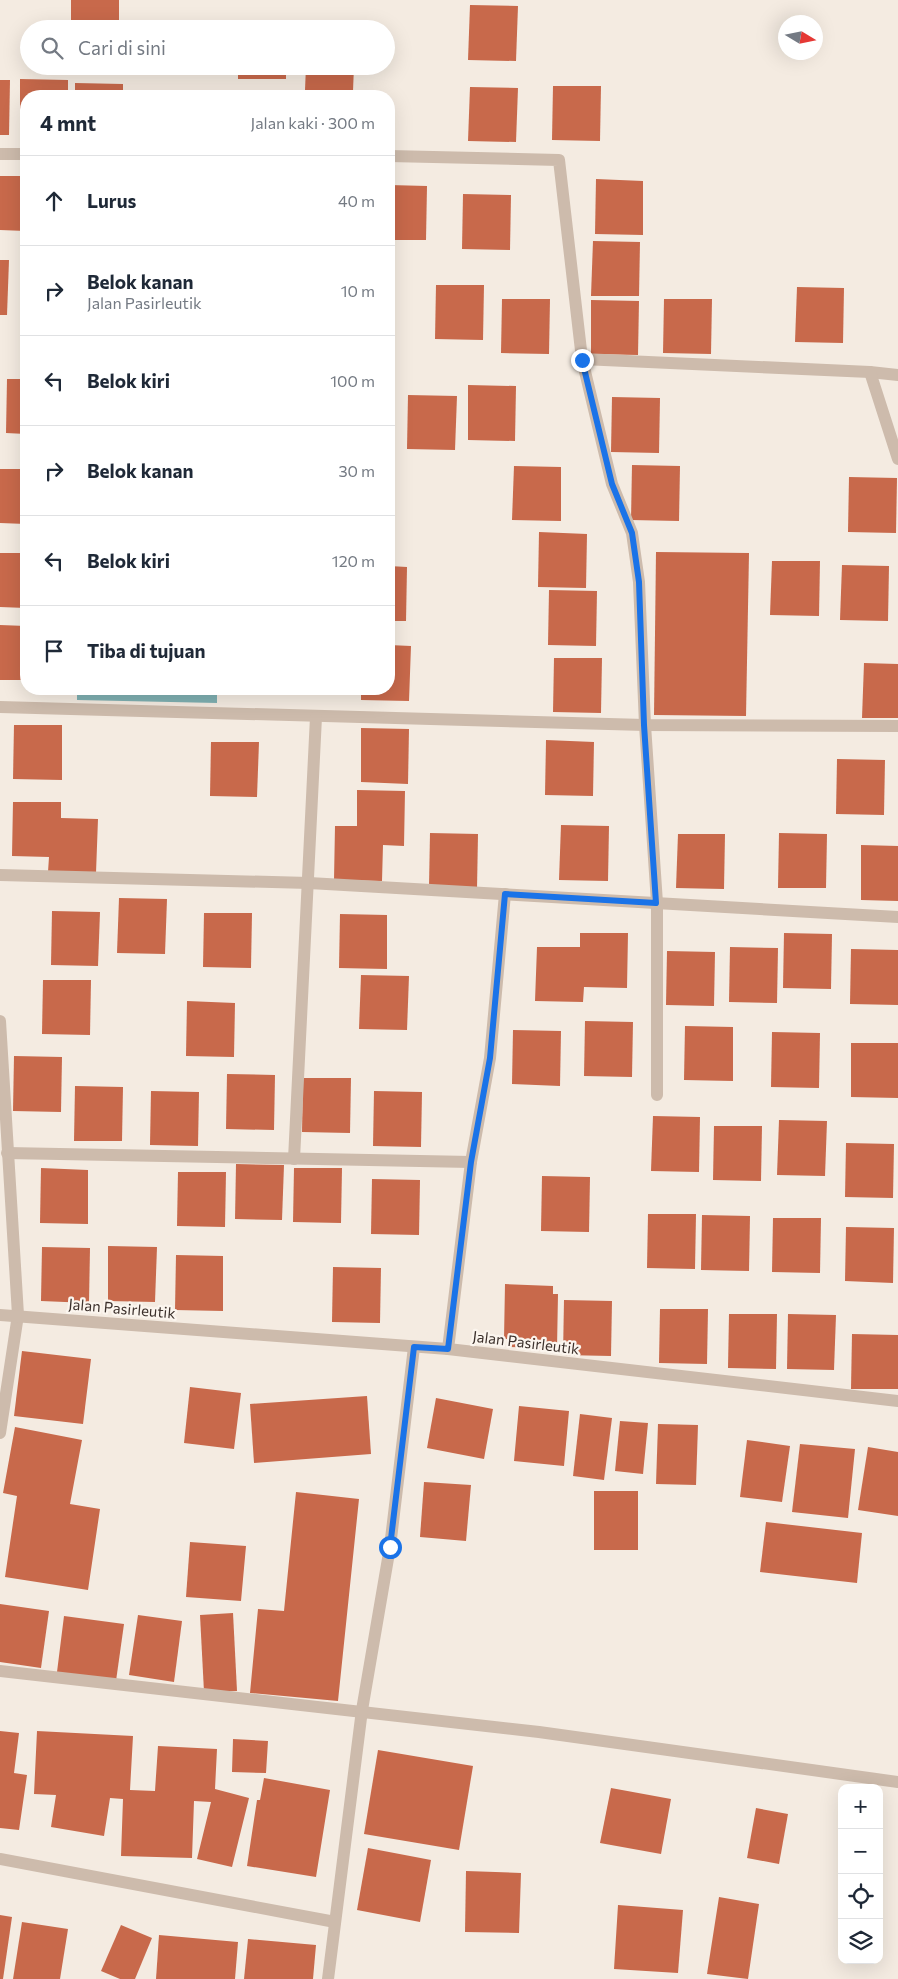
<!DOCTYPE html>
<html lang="id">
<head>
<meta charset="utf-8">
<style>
	body { margin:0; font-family:Commissioner,sans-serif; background:#f6f6f7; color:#1f2937 }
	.controls { position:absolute; right:15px; bottom:15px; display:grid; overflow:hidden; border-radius:10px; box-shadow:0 5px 20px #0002 }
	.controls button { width:45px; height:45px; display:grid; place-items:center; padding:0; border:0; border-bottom:1px solid #e0e1e3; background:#fff; color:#1f2937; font:25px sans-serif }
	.compass { position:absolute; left:778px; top:15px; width:45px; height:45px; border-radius:50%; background:#fff; box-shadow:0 5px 20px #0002; rotate:100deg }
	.stop { position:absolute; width:15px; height:15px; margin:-11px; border:4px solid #1a73e8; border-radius:50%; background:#fff }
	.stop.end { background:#1a73e8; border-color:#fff; box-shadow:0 1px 5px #0008 }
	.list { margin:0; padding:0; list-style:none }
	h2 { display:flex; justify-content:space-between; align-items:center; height:65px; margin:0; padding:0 20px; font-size:21px }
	h2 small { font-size:16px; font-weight:400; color:#747a83 }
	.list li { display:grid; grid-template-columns:32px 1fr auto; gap:15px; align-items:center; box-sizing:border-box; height:90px; padding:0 20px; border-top:1px solid #e0e1e3 }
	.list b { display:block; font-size:19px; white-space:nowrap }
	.list p { margin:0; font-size:16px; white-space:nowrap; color:#747a83 }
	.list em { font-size:16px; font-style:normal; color:#747a83 }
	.icon { flex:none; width:28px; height:28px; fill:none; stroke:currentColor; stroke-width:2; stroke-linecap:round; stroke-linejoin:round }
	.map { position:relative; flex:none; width:898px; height:1979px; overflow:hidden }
	.search { position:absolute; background:#fff; box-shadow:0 5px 20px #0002; left:20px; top:20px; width:375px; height:55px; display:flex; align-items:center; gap:12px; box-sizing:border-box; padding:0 18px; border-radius:28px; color:#747a83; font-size:19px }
	.panel { position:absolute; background:#fff; box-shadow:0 5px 20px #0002; left:20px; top:90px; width:375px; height:605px; border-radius:20px }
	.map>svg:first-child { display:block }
	.water { fill:#7fb0b2 }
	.building { fill:#c8694b }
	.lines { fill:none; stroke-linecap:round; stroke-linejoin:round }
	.minor { stroke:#cdbbac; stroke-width:12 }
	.route { stroke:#1a73e8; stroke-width:6 }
	.labels { text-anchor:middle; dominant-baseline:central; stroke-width:4.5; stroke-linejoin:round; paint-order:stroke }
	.street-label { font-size:15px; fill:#3b302b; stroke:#fbf5ee }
</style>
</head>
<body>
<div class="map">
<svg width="898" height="1979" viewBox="0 0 898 1979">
	<rect width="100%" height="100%" fill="#f4ebe1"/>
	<polygon class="water" points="77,689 217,689 217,703 77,700"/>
	<g class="building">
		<rect x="71" y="0" width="48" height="29"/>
		<polygon points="470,5 518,6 516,61 468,60"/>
		<polygon points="239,24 287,25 287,29 239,29"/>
		<rect x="238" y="66" width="48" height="13"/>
		<polygon points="306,66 354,66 353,91 305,90"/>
		<polygon points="20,79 68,80 68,96 26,96 26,134 20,133"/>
		<polygon points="0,80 10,80 9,135 0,135"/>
		<polygon points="75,83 123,84 123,96 75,96"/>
		<polygon points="553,86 601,86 600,141 552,140"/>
		<polygon points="470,87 518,88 516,142 468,141"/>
		<polygon points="0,176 26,176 26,231 0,230"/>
		<polygon points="596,179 643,181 643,235 595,234"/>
		<polygon points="389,185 427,186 426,240 389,240"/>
		<polygon points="463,194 511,195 510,250 462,249"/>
		<polygon points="593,241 640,242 639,296 591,296"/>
		<polygon points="0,260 9,260 7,315 0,315"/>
		<polygon points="436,285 484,285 483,340 435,339"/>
		<polygon points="797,287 844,288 843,343 795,342"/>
		<polygon points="502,299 550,299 549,354 501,353"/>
		<polygon points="664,299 712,299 711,354 663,353"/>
		<polygon points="591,300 639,301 638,355 591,354"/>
		<polygon points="7,379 26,379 26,434 6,433"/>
		<polygon points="468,385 516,386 515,441 468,440"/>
		<polygon points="389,391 394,391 393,445 389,445"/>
		<polygon points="408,395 457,396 455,450 407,449"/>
		<polygon points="612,397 660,398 659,453 611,452"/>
		<polygon points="632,465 680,466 679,521 631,520"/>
		<polygon points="514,466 561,467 561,521 512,520"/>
		<polygon points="0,469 26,469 26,524 0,523"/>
		<polygon points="849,477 897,478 896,533 848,532"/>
		<polygon points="539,532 587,534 586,588 538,587"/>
		<polygon points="656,552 749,553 746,716 654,715"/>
		<polygon points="0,553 26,553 26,608 0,607"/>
		<polygon points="772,561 820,561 819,616 770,615"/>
		<polygon points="842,565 889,566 888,621 840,620"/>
		<polygon points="389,566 407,567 406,621 389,621"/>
		<polygon points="549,590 597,591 596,646 548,645"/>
		<polygon points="0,625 26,626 26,680 0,680"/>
		<polygon points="389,645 411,646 409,701 361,700 361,689 389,689"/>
		<polygon points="554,658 602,658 601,713 553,712"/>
		<polygon points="864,663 898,664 898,718 862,718"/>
		<polygon points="14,725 62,725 62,780 13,779"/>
		<polygon points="361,728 409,729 408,784 361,782"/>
		<polygon points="546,740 594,742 593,796 545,795"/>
		<polygon points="211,742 259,742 257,797 210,796"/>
		<polygon points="837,759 885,760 884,815 836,814"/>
		<polygon points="357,790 405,791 404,846 383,845 382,881 334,880 335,826 357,826"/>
		<polygon points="13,802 61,802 61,818 98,819 96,873 48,872 49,857 12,856"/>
		<polygon points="561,825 609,826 608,881 559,880"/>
		<polygon points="430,833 478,834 477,889 429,887"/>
		<polygon points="779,833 827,834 826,888 778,888"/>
		<polygon points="678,834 725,834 724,889 676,888"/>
		<polygon points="861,845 898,846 898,901 861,900"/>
		<polygon points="119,898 167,899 165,954 117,953"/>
		<polygon points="52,911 100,912 98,966 51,965"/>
		<polygon points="204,913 252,913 251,968 203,967"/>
		<polygon points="340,914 387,915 387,969 339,968"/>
		<polygon points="580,933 628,933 627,988 584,987 583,1002 535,1001 537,947 580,947"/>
		<polygon points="784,933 832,934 831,989 783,988"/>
		<polygon points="730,947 778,948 777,1003 729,1002"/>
		<polygon points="851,949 898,950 898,1005 850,1004"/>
		<polygon points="667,951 715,952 714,1006 666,1005"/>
		<polygon points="361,975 409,976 407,1030 359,1029"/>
		<polygon points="43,980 91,980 90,1035 42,1034"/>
		<polygon points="187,1001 235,1003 234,1057 186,1056"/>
		<polygon points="585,1021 633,1022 632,1077 584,1076"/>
		<polygon points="685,1026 733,1027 733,1081 684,1080"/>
		<polygon points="513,1030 561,1031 560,1086 512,1084"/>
		<polygon points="772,1032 820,1033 819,1088 771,1087"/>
		<polygon points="851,1043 898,1043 898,1098 851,1097"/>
		<polygon points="14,1056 62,1057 61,1112 13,1111"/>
		<polygon points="227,1074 275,1075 274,1130 226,1129"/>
		<polygon points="303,1078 351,1078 350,1133 302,1132"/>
		<polygon points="75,1086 123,1087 122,1141 74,1141"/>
		<polygon points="151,1091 199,1092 198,1146 150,1145"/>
		<polygon points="374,1091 422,1092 421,1147 373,1146"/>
		<polygon points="653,1116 700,1117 699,1172 651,1171"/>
		<polygon points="779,1120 827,1121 825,1176 777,1175"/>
		<polygon points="714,1126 762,1126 761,1181 713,1180"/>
		<polygon points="846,1143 894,1144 893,1198 845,1197"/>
		<polygon points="236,1164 284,1165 282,1220 235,1219"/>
		<polygon points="41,1168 88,1170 88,1224 40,1223"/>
		<polygon points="294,1168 342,1168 341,1223 293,1222"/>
		<polygon points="178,1172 226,1172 225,1227 177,1226"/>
		<polygon points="542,1176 590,1177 589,1232 541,1231"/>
		<polygon points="372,1179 420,1180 419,1235 371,1234"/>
		<polygon points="648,1214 696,1214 695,1269 647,1268"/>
		<polygon points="702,1215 750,1216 749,1271 701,1270"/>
		<polygon points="773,1218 821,1218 820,1273 772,1272"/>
		<polygon points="846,1227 894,1228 893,1283 845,1281"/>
		<polygon points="108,1246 157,1247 155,1302 108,1301"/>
		<polygon points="42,1247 90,1248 89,1303 41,1301"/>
		<polygon points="176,1255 223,1256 223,1311 175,1310"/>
		<polygon points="333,1267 381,1268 380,1323 332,1322"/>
		<polygon points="505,1284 553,1286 553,1294 558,1294 557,1348 509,1347 509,1339 504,1339"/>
		<polygon points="564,1300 612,1301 611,1356 563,1355"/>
		<polygon points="660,1309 708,1309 707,1364 659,1363"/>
		<polygon points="729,1314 777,1314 776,1369 728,1368"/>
		<polygon points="788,1314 836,1315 834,1370 787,1369"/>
		<polygon points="852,1334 898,1335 898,1389 851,1389"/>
		<polygon points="22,1351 91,1359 83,1424 14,1416"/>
		<polygon points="190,1387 241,1393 234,1449 184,1443"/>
		<polygon points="367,1396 371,1454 254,1463 250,1404"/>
		<polygon points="436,1398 493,1409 484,1459 427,1448"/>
		<polygon points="519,1406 569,1411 564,1466 514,1461"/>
		<polygon points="580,1414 612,1418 604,1480 573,1476"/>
		<polygon points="620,1421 648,1423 643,1474 615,1471"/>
		<polygon points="658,1424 698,1425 696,1485 656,1484"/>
		<polygon points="15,1427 82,1440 70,1504 100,1509 88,1590 5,1577 17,1496 3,1493"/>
		<polygon points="747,1440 790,1446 782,1502 740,1497"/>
		<polygon points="800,1444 855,1449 848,1518 792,1512"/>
		<polygon points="868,1447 898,1452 898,1516 858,1510"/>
		<polygon points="424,1482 471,1485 466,1541 420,1537"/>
		<rect x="594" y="1491" width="44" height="59"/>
		<polygon points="296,1492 359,1499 338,1701 250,1693 258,1609 284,1611"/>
		<polygon points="766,1522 862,1533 857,1583 760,1572"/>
		<polygon points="190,1542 246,1546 241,1601 186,1597"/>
		<polygon points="0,1604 49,1611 41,1668 0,1662"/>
		<polygon points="233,1613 237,1691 204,1692 200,1615"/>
		<polygon points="138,1615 182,1621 174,1682 129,1675"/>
		<polygon points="64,1616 124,1624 116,1681 57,1672"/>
		<polygon points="0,1731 19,1733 14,1773 27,1775 19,1830 0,1828"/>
		<polygon points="37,1731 133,1736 130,1790 155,1791 158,1746 217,1749 215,1789 249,1798 232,1867 197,1859 211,1802 194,1801 192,1858 121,1856 123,1799 110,1798 104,1836 51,1827 56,1795 34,1794"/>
		<polygon points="233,1739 268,1741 266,1773 232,1772"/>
		<polygon points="378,1750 473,1766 459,1850 364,1834"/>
		<polygon points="264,1778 330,1790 316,1877 247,1866 257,1800 260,1800"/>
		<polygon points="611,1788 671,1799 661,1854 600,1843"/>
		<polygon points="756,1808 788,1814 779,1864 747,1858"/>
		<polygon points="368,1848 431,1860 420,1922 357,1910"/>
		<polygon points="466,1871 521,1873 519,1933 465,1932"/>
		<polygon points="719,1897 759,1904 748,1979 707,1974"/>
		<polygon points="618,1905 683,1910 678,1973 614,1969"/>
		<polygon points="0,1915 12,1917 3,1979 0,1979"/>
		<polygon points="22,1922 68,1929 60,1979 13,1979"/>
		<polygon points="121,1925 152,1938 135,1979 120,1979 101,1971"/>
		<polygon points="159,1935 238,1942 235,1979 156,1979"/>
		<polygon points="248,1939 316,1945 313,1979 244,1979"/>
	</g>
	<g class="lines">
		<g class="minor">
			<polyline points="0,154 26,154"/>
			<polyline points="389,156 559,160 582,359 612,484 632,533 639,582 645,725 657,903 657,1095"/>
			<polyline points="582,359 870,372 898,375"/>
			<polyline points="870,372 898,459"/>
			<polyline points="0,707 645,725 898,726"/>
			<polyline points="0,875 309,883 898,917"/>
			<polyline points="0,1021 18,1315 0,1433"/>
			<polyline points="7,1153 471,1162"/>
			<polyline points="294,1159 316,717"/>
			<polyline points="0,1315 448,1349 898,1401"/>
			<polyline points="448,1349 471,1162 490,1058 505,894"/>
			<polyline points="0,1671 539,1732 898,1782"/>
			<polyline points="0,1859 335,1922"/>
			<polyline points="328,1979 362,1710 390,1547 414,1347"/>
		</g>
	</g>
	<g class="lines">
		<polyline class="route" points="390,1547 414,1347 448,1349 471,1162 490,1058 505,894 656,903 644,725 639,582 632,533 612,484 582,360"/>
	</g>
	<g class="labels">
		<g class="street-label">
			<text transform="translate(122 1308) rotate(5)">Jalan Pasirleutik</text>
			<text transform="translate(526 1342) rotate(7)">Jalan Pasirleutik</text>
		</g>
	</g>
</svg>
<div class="controls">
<button>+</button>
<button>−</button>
<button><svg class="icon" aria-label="locate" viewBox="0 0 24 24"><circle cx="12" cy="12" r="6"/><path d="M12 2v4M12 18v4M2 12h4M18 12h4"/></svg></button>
<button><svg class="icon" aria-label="layers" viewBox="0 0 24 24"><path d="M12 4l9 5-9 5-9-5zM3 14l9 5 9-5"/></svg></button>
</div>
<svg class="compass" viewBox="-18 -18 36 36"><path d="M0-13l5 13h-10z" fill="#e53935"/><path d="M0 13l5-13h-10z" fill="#747a83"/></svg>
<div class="stop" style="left:390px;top:1547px"></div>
<div class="stop end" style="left:582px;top:360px"></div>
<div class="search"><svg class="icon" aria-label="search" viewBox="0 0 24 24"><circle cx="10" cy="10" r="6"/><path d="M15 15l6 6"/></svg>Cari di sini</div>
<section class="panel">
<h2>4 mnt<small>Jalan kaki · 300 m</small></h2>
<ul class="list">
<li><svg class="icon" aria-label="ahead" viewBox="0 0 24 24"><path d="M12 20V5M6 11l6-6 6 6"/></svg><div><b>Lurus</b></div><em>40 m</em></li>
<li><svg class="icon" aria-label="right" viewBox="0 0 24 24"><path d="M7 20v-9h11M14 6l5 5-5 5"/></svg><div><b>Belok kanan</b><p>Jalan Pasirleutik</p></div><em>10 m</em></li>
<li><svg class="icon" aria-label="left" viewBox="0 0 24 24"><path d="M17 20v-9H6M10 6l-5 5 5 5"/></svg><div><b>Belok kiri</b></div><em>100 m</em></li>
<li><svg class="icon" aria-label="right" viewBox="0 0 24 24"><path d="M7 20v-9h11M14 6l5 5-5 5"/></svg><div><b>Belok kanan</b></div><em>30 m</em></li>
<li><svg class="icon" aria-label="left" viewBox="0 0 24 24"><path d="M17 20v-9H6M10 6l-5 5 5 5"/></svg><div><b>Belok kiri</b></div><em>120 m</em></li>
<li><svg class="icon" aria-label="arrive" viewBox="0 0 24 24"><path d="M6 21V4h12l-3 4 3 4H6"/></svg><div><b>Tiba di tujuan</b></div></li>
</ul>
</section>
</div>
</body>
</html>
